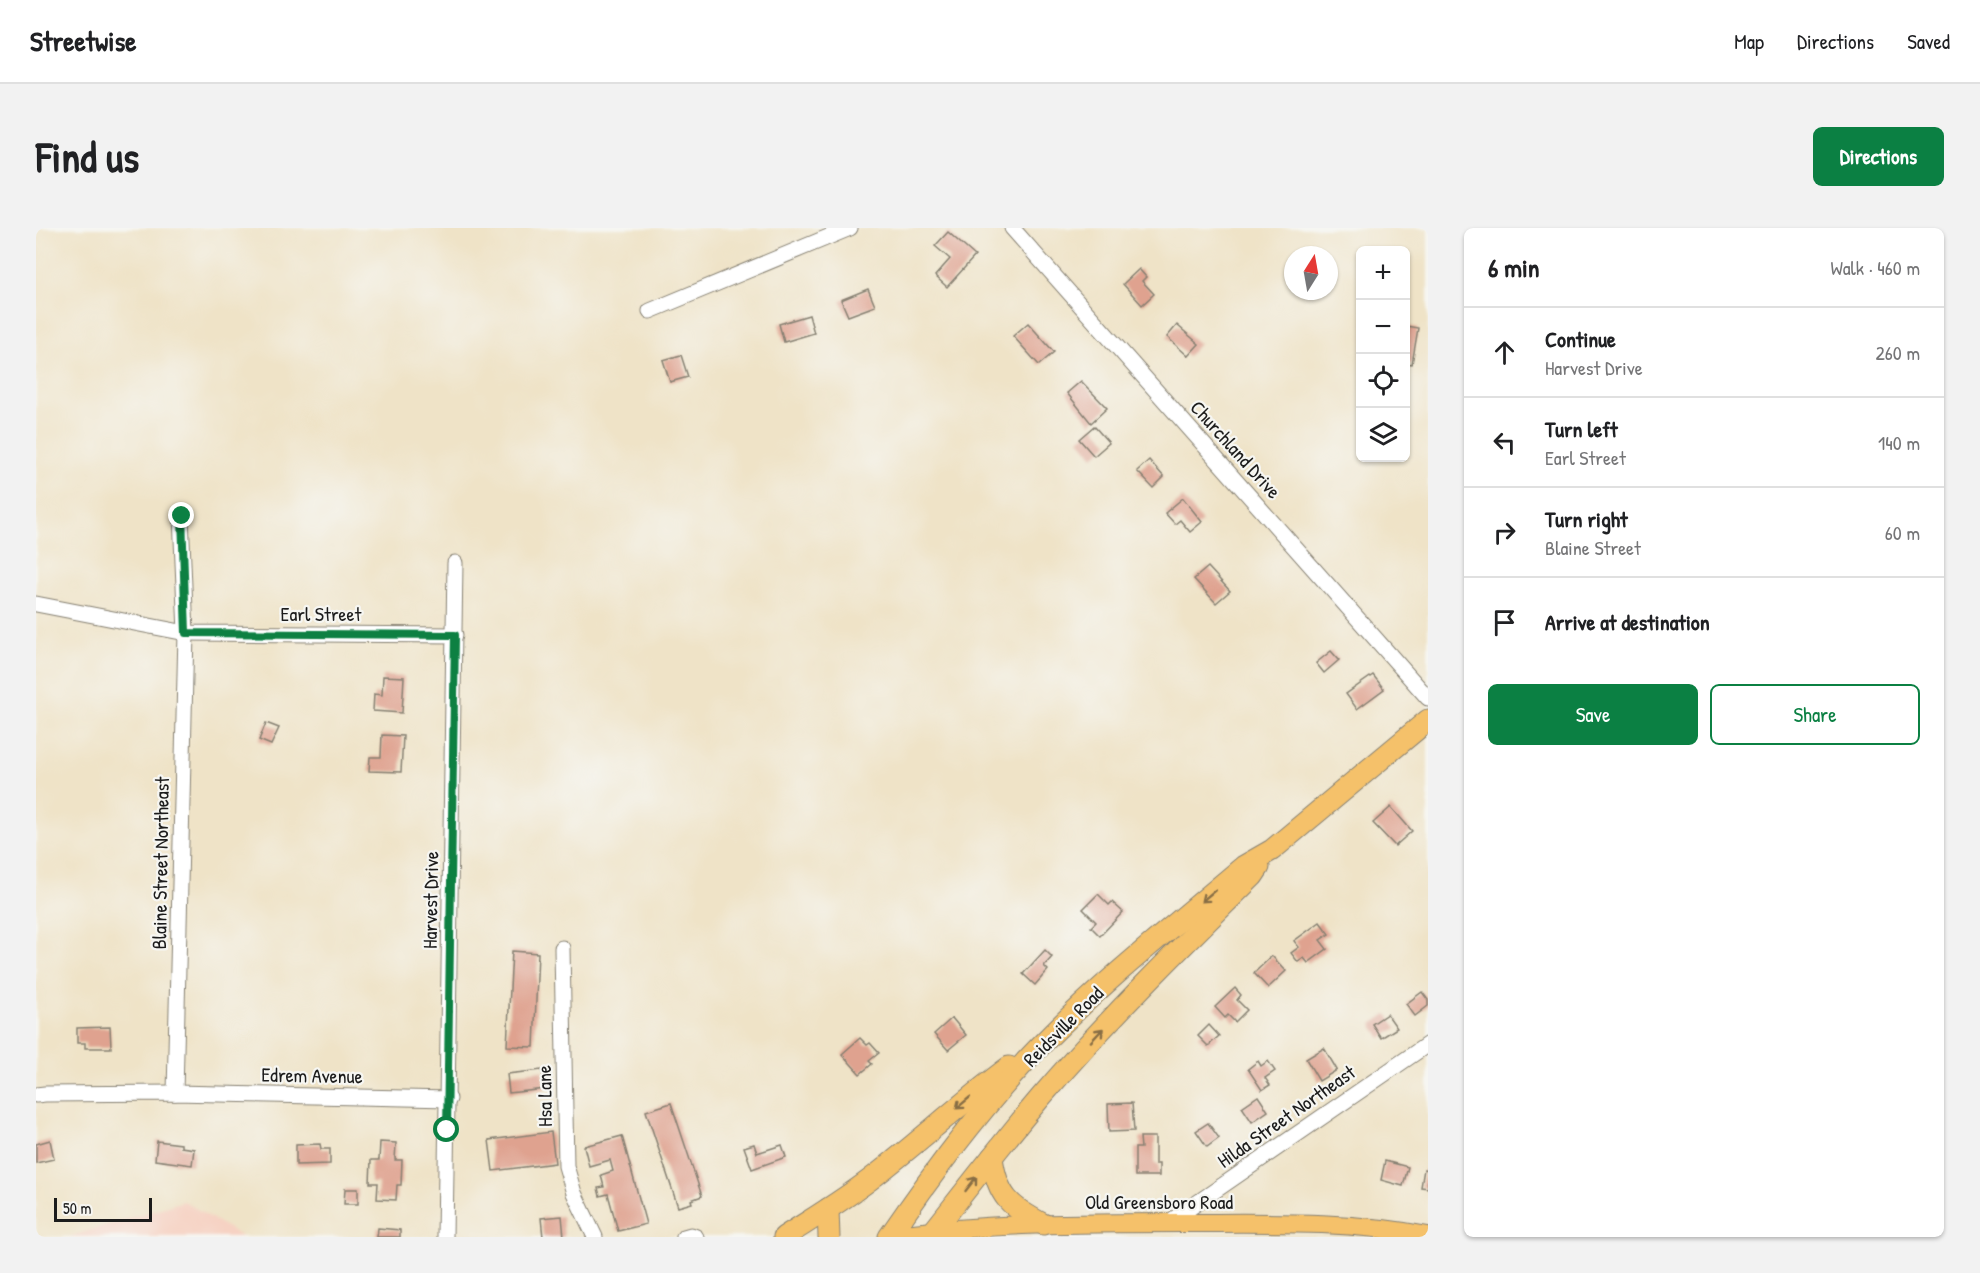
<!DOCTYPE html>
<html lang="en">
<head>
<meta charset="utf-8">
<style>
	body { margin:0; font-family:"Patrick Hand",sans-serif; background:#f2f2f2; color:#202124 }
	.controls { position:absolute; right:18px; top:18px; display:grid; overflow:hidden; border-radius:9px; box-shadow:0 2px 4px #0004 }
	.controls button { width:54px; height:54px; display:grid; place-items:center; padding:0; border:0; border-bottom:2px solid #e0e0e0; background:#fff; color:#202124; font:30px sans-serif }
	.compass { position:absolute; left:1248px; top:18px; width:54px; height:54px; border-radius:50%; background:#fff; box-shadow:0 2px 4px #0004; rotate:11deg }
	.scale { position:absolute; left:18px; bottom:15px; width:98px; box-sizing:border-box; padding-left:6px; border:3px solid #1c1c1c; border-top:0; font-size:16px; line-height:21px; white-space:nowrap; color:#1c1c1c; -webkit-text-stroke:4px #f6f6f2; paint-order:stroke }
	.stop { position:absolute; width:18px; height:18px; margin:-14px; border:4px solid #0b8043; border-radius:50%; background:#fff }
	.stop.end { background:#0b8043; border-color:#fff; box-shadow:0 2px 6px #0008 }
	.list { margin:0; padding:0; list-style:none }
	h2 { display:flex; justify-content:space-between; align-items:center; height:78px; margin:0; padding:0 24px; font-size:26px }
	h2 small { font-size:20px; font-weight:400; color:#757577 }
	.list li { display:grid; grid-template-columns:39px 1fr auto; gap:18px; align-items:center; box-sizing:border-box; height:90px; padding:0 24px; border-top:2px solid #e0e0e0 }
	.list b { display:block; font-size:22px; white-space:nowrap }
	.list p { margin:0; font-size:20px; white-space:nowrap; color:#757577 }
	.list em { font-size:20px; font-style:normal; color:#757577 }
	.actions { display:flex; gap:12px; padding:18px 24px }
	.actions a { flex:1; padding:14px 0; border:2px solid #0b8043; border-radius:9px; text-align:center; font-size:21px; color:#0b8043 }
	.actions .main { background:#0b8043; color:#fff }
	.icon { flex:none; width:33px; height:33px; fill:none; stroke:currentColor; stroke-width:2; stroke-linecap:round; stroke-linejoin:round }
	.map { position:relative; flex:none; width:1392px; height:1009px; overflow:hidden; border-radius:9px }
	header { display:flex; align-items:center; gap:36px; box-sizing:border-box; height:84px; padding:0 30px; background:#fff; border-bottom:2px solid #e0e0e0 }
	header strong { font-size:28px }
	nav { display:flex; gap:33px; margin-inline-start:auto; font-size:21px }
	.intro { display:flex; align-items:center; justify-content:space-between; box-sizing:border-box; height:144px; padding:0 36px }
	h1 { margin:0; font-size:42px }
	.button { padding:15px 27px; border-radius:9px; background:#0b8043; color:#fff; font-size:21px; font-weight:700 }
	main { display:flex; gap:36px; padding:0 36px }
	aside { flex:1; background:#fff; border-radius:9px; box-shadow:0 2px 4px #0004 }
	.map>svg:first-child { display:block }
	.built { fill:#f6d2c3 }
	.building { fill:#dfa28f }
	.lines { fill:none; stroke-linecap:round; stroke-linejoin:round }
	.minor-casing { stroke:#868072; stroke-width:17 }
	.major-casing { stroke:#868072; stroke-width:20 }
	.highway-casing { stroke:#868072; stroke-width:23 }
	.minor { stroke:#fff; stroke-width:15 }
	.major { stroke:#f5c16b; stroke-width:18 }
	.highway { stroke:#f5c16b; stroke-width:21 }
	.oneway { stroke:#886e44 }
	.route { stroke:#0b8043; stroke-width:8 }
	.labels { text-anchor:middle; dominant-baseline:central; stroke-width:4.5; stroke-linejoin:round; paint-order:stroke }
	.street-label { font-size:20px; fill:#1c1c1c; stroke:#f6f6f2 }
</style>
</head>
<body>
<header>
<strong>Streetwise</strong>
<nav><a>Map</a><a>Directions</a><a>Saved</a></nav>
</header>
<div class="intro"><h1>Find us</h1><a class="button">Directions</a></div>
<main>
<div class="map">
<svg width="1392" height="1009" viewBox="0 0 1392 1009">
	<rect width="100%" height="100%" fill="#f6f6f2"/>
	<filter id="ink" filterUnits="userSpaceOnUse"><feTurbulence type="fractalNoise" baseFrequency=".0167" numOctaves="2"/><feDisplacementMap in="SourceGraphic" scale="12" xChannelSelector="R" yChannelSelector="G"/><feConvolveMatrix kernelMatrix="1 2 1 2 8 2 1 2 1" color-interpolation-filters="sRGB"/></filter>
	<filter id="wash" filterUnits="userSpaceOnUse"><feTurbulence type="fractalNoise" baseFrequency=".008" numOctaves="4" result="noise"/><feDisplacementMap in="SourceGraphic" scale="24" xChannelSelector="R" yChannelSelector="G"/><feGaussianBlur stdDeviation="1.35" result="paint"/><feColorMatrix in="noise" values="0 0 0 0 0 0 0 0 0 0 0 0 0 0 0 0 0 1.4 0 .05"/><feComposite in="paint" operator="in"/></filter>
	<g filter="url(#wash)">
		<rect width="100%" height="100%" fill="#efe3c7"/>
		<polygon class="built" points="148,973 206,1009 33,1009"/>
		<g id="blocks">
			<g class="building">
				<polygon points="912,4 939,28 911,59 899,48 914,31 899,18"/>
				<polygon points="1103,41 1110,49 1106,53 1118,66 1106,77 1087,56"/>
				<polygon points="832,61 839,78 812,88 805,72"/>
				<polygon points="773,87 778,105 748,114 743,96"/>
				<polygon points="992,95 1018,124 1003,137 977,108"/>
				<polygon points="1141,97 1163,116 1152,128 1131,109"/>
				<polygon points="1370,98 1382,100 1376,136 1370,135"/>
				<polygon points="645,127 652,149 634,154 627,132"/>
				<polygon points="1045,153 1071,180 1055,195 1031,165"/>
				<polygon points="1058,198 1073,215 1058,228 1043,211"/>
				<polygon points="1113,232 1128,249 1117,260 1101,243"/>
				<polygon points="1147,270 1166,294 1154,304 1144,292 1139,296 1129,285"/>
				<polygon points="1172,339 1194,363 1180,375 1158,351"/>
				<polygon points="1295,423 1303,432 1288,445 1280,435"/>
				<polygon points="1337,447 1348,461 1321,481 1310,466"/>
				<polygon points="347,448 368,449 366,485 337,483 338,466 346,467"/>
				<polygon points="230,495 243,500 235,517 223,512"/>
				<polygon points="346,507 367,508 365,544 333,543 334,529 345,529"/>
				<polygon points="1355,579 1376,603 1359,618 1337,595"/>
				<polygon points="1062,666 1073,677 1076,674 1087,684 1064,708 1055,699 1060,694 1047,681"/>
				<polygon points="1284,694 1293,706 1284,712 1291,721 1272,735 1268,730 1262,734 1255,725 1263,719 1258,713"/>
				<polygon points="1009,722 1016,729 1008,738 1012,742 999,757 987,746"/>
				<polygon points="476,723 502,725 498,819 471,818"/>
				<polygon points="1236,728 1250,743 1232,760 1218,745"/>
				<polygon points="1199,760 1205,767 1201,772 1211,782 1199,794 1192,787 1189,790 1179,779"/>
				<polygon points="1386,764 1392,772 1392,778 1379,788 1370,776"/>
				<polygon points="1351,786 1361,800 1345,810 1336,796"/>
				<polygon points="916,790 930,807 912,822 898,806"/>
				<polygon points="1173,797 1183,808 1172,818 1162,808"/>
				<polygon points="74,799 75,820 49,820 49,815 41,815 41,800"/>
				<polygon points="824,810 831,817 834,815 843,825 833,833 836,836 824,846 806,826"/>
				<polygon points="1288,820 1301,842 1283,853 1270,831"/>
				<polygon points="1222,833 1225,838 1232,833 1239,843 1229,850 1234,857 1226,862 1212,841"/>
				<polygon points="506,842 509,861 473,865 471,846"/>
				<polygon points="1222,868 1232,883 1216,894 1206,879"/>
				<polygon points="635,875 666,968 655,972 656,975 642,979 610,883"/>
				<polygon points="1096,875 1098,903 1073,904 1072,876"/>
				<polygon points="1172,895 1183,910 1171,919 1160,903"/>
				<polygon points="515,904 519,935 457,943 453,912"/>
				<polygon points="586,908 610,996 582,1003 572,966 564,968 562,960 568,959 565,947 577,943 574,932 553,938 548,918"/>
				<polygon points="1104,909 1119,909 1119,936 1123,936 1123,948 1099,948 1099,920 1105,920"/>
				<polygon points="14,912 18,931 0,935 0,916"/>
				<polygon points="121,913 145,916 145,919 158,921 156,937 119,932"/>
				<polygon points="344,914 360,915 359,932 366,932 365,957 361,957 360,972 341,971 342,955 334,955 335,932 343,932"/>
				<polygon points="284,916 285,921 294,921 294,936 260,937 260,917"/>
				<polygon points="718,916 721,925 746,917 750,929 716,941 708,919"/>
				<polygon points="1349,933 1372,939 1367,958 1345,952"/>
				<polygon points="1388,941 1392,942 1392,960 1385,959"/>
				<polygon points="309,961 322,961 322,976 308,976"/>
				<polygon points="526,988 528,1009 507,1009 505,990"/>
				<polygon points="342,1000 364,1002 364,1009 341,1009"/>
			</g>
		</g>
	</g>
	<g filter="url(#ink)">
		<use href="#blocks" fill-opacity="0" stroke="#868072" stroke-width="1.5"/>
		<g class="lines">
			<defs>
				<g id="minor">
					<polyline points="976,0 1392,470"/>
					<polyline points="614,83 814,0"/>
					<polyline points="0,376 150,405 419,407"/>
					<polyline points="526,720 530,938 538,965 559,1009"/>
					<polyline points="139,865 150,405 145,288"/>
					<polyline points="0,867 9,866 139,865 413,871"/>
					<polyline points="1132,995 1392,816"/>
					<polyline points="409,1009 419,335"/>
					<polyline points="648,1009 655,1007 660,1009"/>
				</g>
				<path id="major" d="M853 1008C951 995 1049 995 1148 995 1229 995 1311 992 1392 1008"/>
				<g id="highway">
					<path d="M956 929C961 968 974 979 1007 996"/>
					<polyline points="792,981 793,1009"/>
					<path d="M748 1009C779 989 811 970 840 947 885 912 927 873 973 839"/>
					<path d="M853 1009C900 940 950 873 1009 813 1071 750 1141 695 1208 638L1236 622 1392 492"/>
					<path d="M893 1009C930 962 966 915 1005 869 1071 792 1144 720 1217 648L1223 639"/>
				</g>
			</defs>
			<use href="#minor" class="minor-casing"/>
			<use href="#major" class="major-casing"/>
			<use href="#highway" class="highway-casing"/>
			<use href="#minor" class="minor"/>
			<use href="#major" class="major"/>
			<use href="#highway" class="highway"/>
		</g>
		<defs><path id="oneway-shaft" d="M-6 0H5M1.5-3L5.5 0L1.5 3" fill="none" stroke-width="1.6" stroke-linecap="round" stroke-linejoin="round" transform="scale(1.5)"/></defs>
		<g class="oneway">
			<use href="#oneway-shaft" transform="translate(1172 668) rotate(140)"/>
			<use href="#oneway-shaft" transform="translate(1061 807) rotate(-47)"/>
			<use href="#oneway-shaft" transform="translate(927 875) rotate(140)"/>
			<use href="#oneway-shaft" transform="translate(935 956) rotate(-52)"/>
		</g>
	</g>
	<g class="lines" filter="url(#ink)">
		<polyline class="route" points="146,288 150,405 419,407 411,902"/>
	</g>
	<g class="labels">
		<g class="street-label">
			<text transform="translate(1200 221) rotate(48)">Churchland Drive</text>
			<text x="285" y="385">Earl Street</text>
			<text transform="translate(124 635) rotate(-89)">Blaine Street Northeast</text>
			<text transform="translate(394 672) rotate(-89)">Harvest Drive</text>
			<text transform="translate(1027 798) rotate(-45)">Reidsville Road</text>
			<text transform="translate(276 847) rotate(1)">Edrem Avenue</text>
			<text transform="translate(508 868) rotate(-91)">Hsa Lane</text>
			<text transform="translate(1250 888) rotate(-35)">Hilda Street Northeast</text>
			<text x="1123" y="973">Old Greensboro Road</text>
		</g>
	</g>
</svg>
<div class="controls">
<button>+</button>
<button>−</button>
<button><svg class="icon" aria-label="locate" viewBox="0 0 24 24"><circle cx="12" cy="12" r="6"/><path d="M12 2v4M12 18v4M2 12h4M18 12h4"/></svg></button>
<button><svg class="icon" aria-label="layers" viewBox="0 0 24 24"><path d="M12 4l9 5-9 5-9-5zM3 14l9 5 9-5"/></svg></button>
</div>
<svg class="compass" viewBox="-18 -18 36 36"><path d="M0-13l5 13h-10z" fill="#e53935"/><path d="M0 13l5-13h-10z" fill="#757577"/></svg>
<div class="scale">50 m</div>
<div class="stop" style="left:411px;top:902px"></div>
<div class="stop end" style="left:146px;top:288px"></div>
</div>
<aside>
<h2>6 min<small>Walk · 460 m</small></h2>
<ul class="list">
<li><svg class="icon" aria-label="ahead" viewBox="0 0 24 24"><path d="M12 20V5M6 11l6-6 6 6"/></svg><div><b>Continue</b><p>Harvest Drive</p></div><em>260 m</em></li>
<li><svg class="icon" aria-label="left" viewBox="0 0 24 24"><path d="M17 20v-9H6M10 6l-5 5 5 5"/></svg><div><b>Turn left</b><p>Earl Street</p></div><em>140 m</em></li>
<li><svg class="icon" aria-label="right" viewBox="0 0 24 24"><path d="M7 20v-9h11M14 6l5 5-5 5"/></svg><div><b>Turn right</b><p>Blaine Street</p></div><em>60 m</em></li>
<li><svg class="icon" aria-label="arrive" viewBox="0 0 24 24"><path d="M6 21V4h12l-3 4 3 4H6"/></svg><div><b>Arrive at destination</b></div></li>
</ul>
<div class="actions"><a class="main">Save</a><a>Share</a></div>
</aside>
</main>
</body>
</html>
